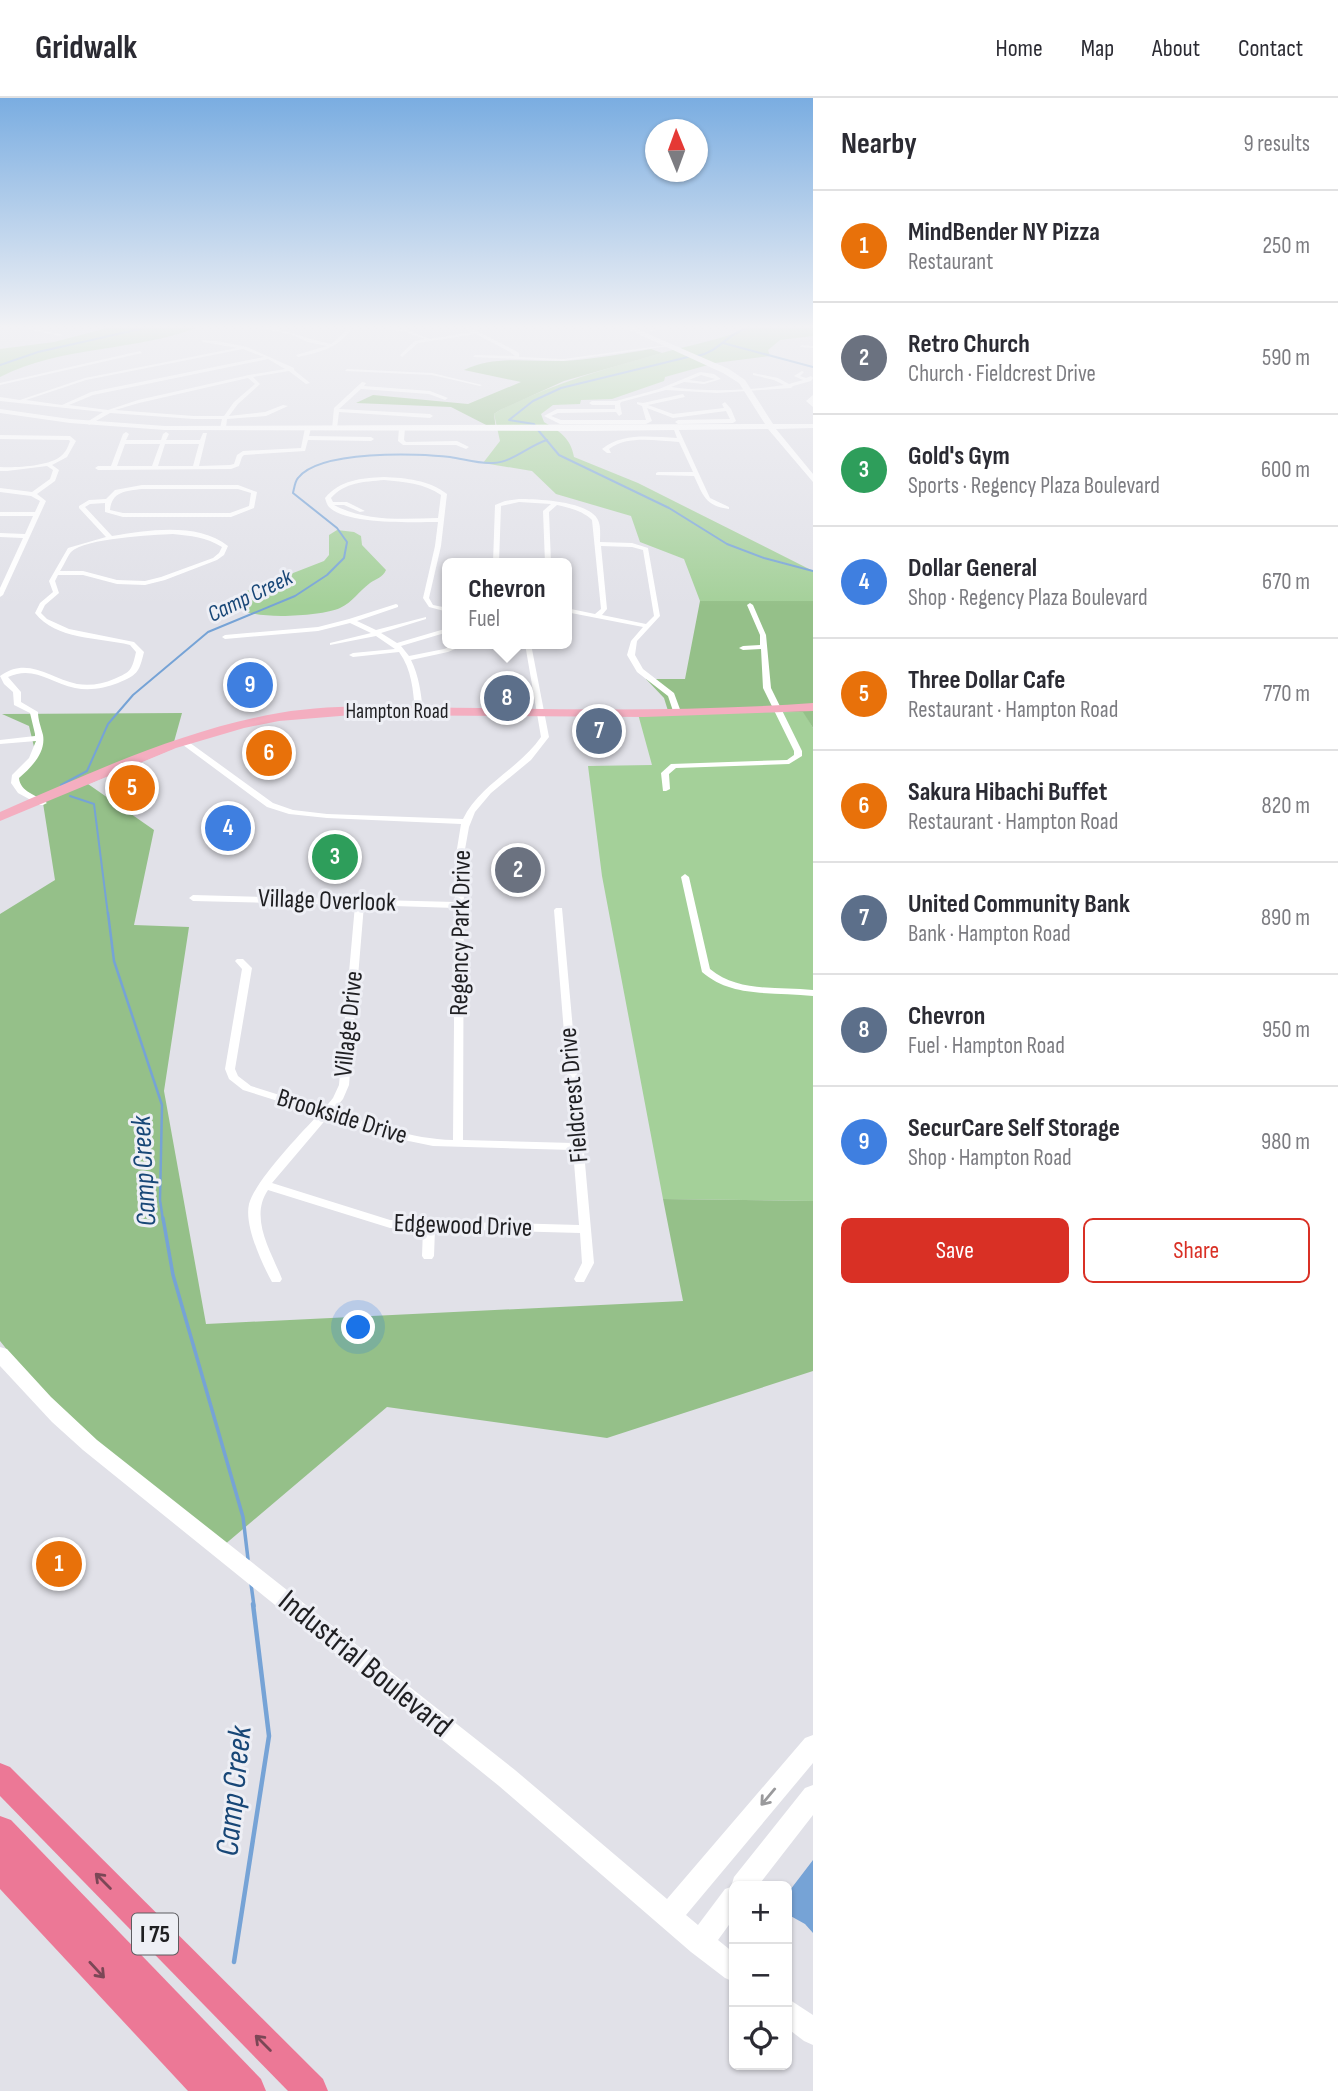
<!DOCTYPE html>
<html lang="en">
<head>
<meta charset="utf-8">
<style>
	body { margin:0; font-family:"Sofia Sans Condensed",sans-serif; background:#f7f7f7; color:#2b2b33 }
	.controls { position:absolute; right:21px; bottom:21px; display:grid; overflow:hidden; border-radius:10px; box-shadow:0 2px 5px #0004 }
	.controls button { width:63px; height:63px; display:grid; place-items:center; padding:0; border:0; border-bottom:2px solid #e1e1e2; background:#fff; color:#2b2b33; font:35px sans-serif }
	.compass { position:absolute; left:645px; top:21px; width:63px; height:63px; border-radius:50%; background:#fff; box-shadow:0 2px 5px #0004; rotate:359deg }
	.you { position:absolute; left:359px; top:1230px; width:24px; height:24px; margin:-18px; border:5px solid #fff; border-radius:50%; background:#1a73e8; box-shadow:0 0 0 10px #1a73e833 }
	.badge { display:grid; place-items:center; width:46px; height:46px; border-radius:50%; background:#d93025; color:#fff; font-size:23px; font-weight:700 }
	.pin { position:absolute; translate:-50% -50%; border:4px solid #fff; box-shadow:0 2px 7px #0006 }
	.popup { position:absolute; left:442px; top:460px; width:130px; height:91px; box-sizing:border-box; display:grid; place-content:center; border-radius:10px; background:#fff; filter:drop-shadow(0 2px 5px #0005); font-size:23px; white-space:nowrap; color:#7c7c81 }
	.popup b { font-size:26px; color:#2b2b33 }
	.popup::after { content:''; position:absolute; left:50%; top:100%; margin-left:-14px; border:14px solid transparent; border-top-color:#fff }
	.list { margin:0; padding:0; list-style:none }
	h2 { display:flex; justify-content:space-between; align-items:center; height:91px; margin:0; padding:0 28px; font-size:30px }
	h2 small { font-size:23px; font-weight:400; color:#7c7c81 }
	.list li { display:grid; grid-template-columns:46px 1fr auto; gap:21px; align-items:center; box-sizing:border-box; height:112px; padding:0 28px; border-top:2px solid #e1e1e2 }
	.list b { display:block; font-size:26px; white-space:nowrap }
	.list p { margin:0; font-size:23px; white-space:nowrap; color:#7c7c81 }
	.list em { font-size:23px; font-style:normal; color:#7c7c81 }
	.actions { display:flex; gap:14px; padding:21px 28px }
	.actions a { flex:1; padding:16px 0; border:2px solid #d93025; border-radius:10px; text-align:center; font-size:24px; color:#d93025 }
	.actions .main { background:#d93025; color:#fff }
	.icon { flex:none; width:38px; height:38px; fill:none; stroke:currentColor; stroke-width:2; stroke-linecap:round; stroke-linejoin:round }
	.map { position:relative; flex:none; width:813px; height:1993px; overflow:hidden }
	header { display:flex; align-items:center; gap:42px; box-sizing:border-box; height:98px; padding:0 35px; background:#fff; border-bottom:2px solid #e1e1e2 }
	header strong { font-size:33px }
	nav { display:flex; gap:38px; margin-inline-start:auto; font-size:24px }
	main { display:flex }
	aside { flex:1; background:#fff }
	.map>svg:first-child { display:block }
	.green { fill:#a4d099 }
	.forest { fill:#95c089 }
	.water { fill:#76a3d6 }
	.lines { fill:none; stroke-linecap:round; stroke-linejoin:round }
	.stream-far3 { stroke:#76a3d6; stroke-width:2 }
	.stream-far2 { stroke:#76a3d6; stroke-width:2.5 }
	.stream-far1 { stroke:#76a3d6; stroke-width:3.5 }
	.stream { stroke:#76a3d6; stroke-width:4.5 }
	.street { fill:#fff; fill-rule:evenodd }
	.secondary { fill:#fff; fill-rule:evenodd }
	.primary { fill:#f4aec0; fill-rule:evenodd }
	.highway { fill:#ec7896; fill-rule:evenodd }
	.oneway { stroke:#9a9a9c }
	.oneway2 { stroke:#7b4756 }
	.labels { text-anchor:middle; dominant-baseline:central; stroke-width:6; stroke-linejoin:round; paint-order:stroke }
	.far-street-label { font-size:21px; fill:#1f1f22; stroke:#eeeff5 }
	.far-water-label { font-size:23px; font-style:italic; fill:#184777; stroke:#eeeff5 }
	.shield { fill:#eeeff5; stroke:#5d5d61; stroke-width:2 }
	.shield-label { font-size:24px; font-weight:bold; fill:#1f1f22 }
	.street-label { font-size:26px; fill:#1f1f22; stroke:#eeeff5 }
	.water-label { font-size:28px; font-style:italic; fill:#184777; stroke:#eeeff5 }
	.near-street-label { font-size:32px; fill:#1f1f22; stroke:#eeeff5 }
	.near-water-label { font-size:33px; font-style:italic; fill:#184777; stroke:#eeeff5 }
</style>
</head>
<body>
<header>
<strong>Gridwalk</strong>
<nav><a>Home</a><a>Map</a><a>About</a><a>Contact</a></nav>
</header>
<main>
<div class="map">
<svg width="813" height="1993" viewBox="0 0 813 1993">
	<rect width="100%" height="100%" fill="#e1e1e8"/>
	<g class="green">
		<path d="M111 229H199C135 254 62 247 0 279V251L54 244Z"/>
		<path d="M751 229H813V238L780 242 768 252 770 258 715 265 665 279 664 283 612 301 581 302 580 306 553 307 541 316 544 324C559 333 571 340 574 359L638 385 813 473V503H700L684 461 640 444 631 418 556 396 532 373 483 365 500 343 494 316 500 312C551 287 603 271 658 256 690 247 720 242 751 229Z"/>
		<path d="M337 432 354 434 361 438 362 447 386 472C383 479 376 481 370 485 359 493 353 504 340 510 322 518 266 521 247 514 242 511 240 506 237 501L239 496 324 463 329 457V437Z"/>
		<polygon points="804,614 813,630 813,1103 663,1101 602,778 588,668 652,667 638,616"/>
	</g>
	<g class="forest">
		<path d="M651 251 662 255 564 283 500 312 494 316 496 332 451 309 356 305 373 297 468 306 521 284 464 272C495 257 527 264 560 263 590 262 621 256 651 251Z"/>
		<polygon points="700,503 813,503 813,630 803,614 669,616 664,600 646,581 685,581"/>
		<polygon points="182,615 172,651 88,686 154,732 134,827 189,829 164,993 206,1226 683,1203 663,1101 813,1103 813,1273 607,1340 387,1309 223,1448 61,1319 0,1243 0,816 55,782 43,705 12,683 35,653 29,628 2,616"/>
	</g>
	<polygon class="water" points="813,1762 813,1835 805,1826 787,1816 787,1796"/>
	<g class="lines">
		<g class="stream-far3">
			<polyline points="723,245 813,269"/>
			<path d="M697 258C721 253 725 236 751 229"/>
			<polyline points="0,267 38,254 149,229"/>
			<polyline points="536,329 534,326 509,322 533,303 561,290 688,259"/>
			<polyline points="538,332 559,357 669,410 727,446 764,460 813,473"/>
			<path d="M61 687 87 673 108 626 133 597 208 534 295 498 327 477 344 460 347 444 337 430 293 395C294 391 295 383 298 380 319 352 418 355 450 359 464 361 478 366 493 365 513 364 528 348 547 342"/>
			<polyline points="70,698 94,706 108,817"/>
		</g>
		<polyline class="stream-far2" points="108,815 114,863 162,1007 160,1102 163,1122"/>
		<g class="stream-far1">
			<polyline points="163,1120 173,1177 243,1419 248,1461"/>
			<polyline points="251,1486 254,1508"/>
		</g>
		<polyline class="stream" points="234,1864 269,1638 253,1506"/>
		<g class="street">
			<polygon points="15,229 26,229 63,237 61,238"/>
			<path d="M255 229C282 229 305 241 331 246L339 240 349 229H353C339 250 321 254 298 259L296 257 327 248 307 244 293 237Z"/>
			<polygon points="380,229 407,232 430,241 472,234 463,229 469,229 514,252 519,255 519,259 563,261 667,247 669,248 563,263 473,259 475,257 515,258 510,254 476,236 418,245 402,259 400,257 415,243 425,241 406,234"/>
			<polygon points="662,229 674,229 652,233 650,232"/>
			<path d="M201 242 217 243 247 249 294 270V272L310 285 306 286 289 273 253 279 260 286 238 306 229 318 265 314 283 307 288 308 266 318 227 321 226 330 223 332 220 330 222 321H194L110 315 89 327 87 324 103 314 0 303V299L20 302 85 280 237 250 203 244ZM243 251 264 259 91 294 62 307 26 302 86 282ZM268 261 285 271 249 277 138 302 108 312 69 307 93 297ZM248 280 255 286 234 304 224 318H194L115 312 139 305Z"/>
			<polygon points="802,247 813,248 813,250 800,249"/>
			<polygon points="140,253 142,255 0,287 0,285"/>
			<polygon points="347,271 432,275 482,287 480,288 432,277 345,273"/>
			<path d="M802 273 804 274 800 278 806 280 811 278 813 280 811 283 793 288 791 290 717 295 666 292 621 304 620 306 622 316 619 318 616 314 558 315 551 318 561 322H646L642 308 637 306V304L643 305 683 296 685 299 648 307 673 316 724 310 722 306 725 304 731 311 736 323 733 325 678 326 675 324 678 322 730 321 726 313 673 320 647 310 652 323 646 326H560L544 318 557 311H615V307H592L589 305 592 303H616L659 291 700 274 714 276 721 281 704 286 684 284 671 289C708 294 747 293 784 287L774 282 753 277V275L778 280 789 286 803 282 794 278ZM701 277 715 281 704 284 689 282Z"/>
			<polygon points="362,284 366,285 364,288 430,293 448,300 445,302 429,296 361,291 339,311 430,316 433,318 430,320 339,314 337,330 332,331 334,310"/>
			<polygon points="813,297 813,309 806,303"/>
			<path d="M308 328 311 330 309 338 371 339 374 341 371 343 308 342 305 353 244 357 242 359 239 368 231 371 98 372 95 370 98 368H111L123 336 126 334 129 336 126 342H161L163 336 166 334 169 336 166 342H200L203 335H207L199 368 230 367 234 366 237 357 243 353 301 350 305 330ZM125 346H160L152 368H117ZM165 346H199L193 368H158Z"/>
			<polygon points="402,328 405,330 404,342 406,344 457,343 469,349 466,351 456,347 403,347 398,343 399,330"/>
			<path d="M673 329 678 330 710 400 729 409V411C705 408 703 397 694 378L656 377V375L658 374H693L679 344C656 343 628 337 609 351L611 355H607L602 351C623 334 652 339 677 340Z"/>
			<path d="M0 337 70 338 76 343 67 359 52 367 59 372 55 383 37 396 46 403 3 497 0 499V490L23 440 0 439V435L25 436 33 418H0V414H35L40 403 31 398 0 394V390L32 394 50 381 53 372 47 368 7 373H0V369C16 370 50 368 61 358 66 354 68 349 70 343L69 342 0 341Z"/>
			<path d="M384 379C406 380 429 382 447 396L441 448 429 500 433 507 448 510V514L429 509 423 500 435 448 438 424C413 424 347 427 329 409 327 407 326 403 325 400 340 382 361 380 384 379ZM384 382C404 384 424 385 441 397L438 420C403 421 366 424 334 407H344L360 414 365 413 347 404H333L331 400C345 384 364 384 384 382Z"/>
			<path d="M142 387H238L257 394 254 410 231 419H123L105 414V405L90 406 85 409 112 438C148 432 198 424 228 448L224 457 217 462 165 482 145 487 117 486 83 477H58L55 483 59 495 45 507 41 515 47 521 69 531 134 544 144 554C139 575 137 577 118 585 105 590 90 593 75 590 50 585 34 567 8 579L21 594V604L38 614C38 622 41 629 43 637 46 654 32 669 19 680 20 694 37 697 47 705L43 707H40L18 695 11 685 12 677 29 660 36 643 0 646V642L35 638V636L30 615 14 607 13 594 4 586 0 578C28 558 49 580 77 586 90 588 103 586 114 581 131 574 132 572 136 554L130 547C98 539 56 542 35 515L40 505 53 494 49 483 68 450 106 439 79 410V408L89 402 106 401 115 392ZM142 391H238L251 395 249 408 230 415H123L110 412C112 393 126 393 142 391ZM173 436C191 438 206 439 222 449L219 455 213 460 161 479 145 483 117 482 83 473H60C64 467 67 459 71 454 85 440 153 437 173 436Z"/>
			<path d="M519 401C537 401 589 403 598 422 601 428 600 438 600 444L632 445 648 450 660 518 637 543 635 557 643 571 674 595 681 614 680 616H674L668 598 637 574 627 557 631 543 643 529 566 514V510L595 516 601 511 592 422C583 413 570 410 557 407L549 414 551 465H545L543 413 551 406 519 404 501 408 499 465H493L495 407 505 403ZM601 448 632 449 643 452 654 518 646 526 602 517 607 511Z"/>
			<polygon points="750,505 753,507 766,537 771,590 802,653 802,658 789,666 676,670 669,676 670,691 666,693 663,693 661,675 671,666 787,662 794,657 794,653 763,590 761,551 743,552 739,550 743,548 760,547 760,537 747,507"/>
			<path d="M396 506 398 507V509L357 523 376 532 426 519V521L381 535 397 545 448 530V534L401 548 409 558 444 551 458 546H467L448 554 411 562C419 578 421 595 423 613L419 615 415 613C413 592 412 572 399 554L353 559 349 557 353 555 395 551 376 538 330 547V545L371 535 350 525 318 533 225 541 222 539 225 537 318 529 349 521Z"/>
			<path d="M525 546H531L549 639 531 662 491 695 475 714 469 729 464 757 463 1042 573 1045 554 812 556 810H562L594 1165 584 1184H576L574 1181 582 1165 580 1135 435 1131 434 1158 432 1161H424L422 1158 423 1131 390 1130 268 1092C249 1120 271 1153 282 1181L280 1184H272C262 1166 244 1127 249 1106 255 1083 301 1035 319 1016L243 992 229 981 225 971 242 871 235 863 237 861H243L252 870 235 971 238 978 251 988 324 1011 333 1000 339 987 355 807 193 803 189 800 193 797 455 804 456 757 461 726 327 720 289 716 267 709 179 644 183 642H186L273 705 293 712 327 716 463 721C480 686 519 671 541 639ZM364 807 455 810 453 1042C411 1041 372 1026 333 1013L343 1001 349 987ZM328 1019 399 1041 433 1048 573 1052 579 1127 390 1122 272 1085Z"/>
			<path d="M685 776 689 779 710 871C739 895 778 888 813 892V898C775 893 733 901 702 874L681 779Z"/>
		</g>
		<g class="secondary">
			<polygon points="623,229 632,229 729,271 745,282 773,326 813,326 813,330 776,331 813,376 813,384 768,331 587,333 165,332 70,325 0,315 0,311 70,321 165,328 765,326 739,285 723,275"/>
			<polygon points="0,1249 7,1251 51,1299 97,1342 515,1672 667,1801 805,1640 813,1637 813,1665 686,1817 698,1827 725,1791 731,1789 734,1779 805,1690 813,1687 813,1717 758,1788 734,1788 734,1820 718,1842 734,1855 734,1884 725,1880 691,1854 499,1688 83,1352 52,1324 0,1268"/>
			<polygon points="787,1900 813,1917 813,1947 804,1943 787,1930"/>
		</g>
		<path class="primary" d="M813 605V613L644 619 352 617 279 623 244 630 176 650 0 723V714C90 675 181 632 279 615 345 604 413 610 480 610 591 612 702 613 813 605Z"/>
		<g class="highway">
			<polygon points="0,1665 10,1669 323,1981 328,1993 288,1993 0,1698"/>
			<polygon points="0,1718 11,1722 261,1981 266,1993 188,1993 0,1791"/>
		</g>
	</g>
	<defs><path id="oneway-shaft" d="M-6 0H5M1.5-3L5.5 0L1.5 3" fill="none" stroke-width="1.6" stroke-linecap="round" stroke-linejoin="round" transform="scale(1.75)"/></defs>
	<use class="oneway" href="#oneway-shaft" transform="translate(768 1699) rotate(130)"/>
	<g class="oneway2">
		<use href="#oneway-shaft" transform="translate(103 1783) rotate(-135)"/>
		<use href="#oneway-shaft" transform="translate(97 1872) rotate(47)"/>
		<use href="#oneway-shaft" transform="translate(263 1945) rotate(-135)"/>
	</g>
	<linearGradient id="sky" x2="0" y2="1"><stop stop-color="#7aade1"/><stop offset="0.45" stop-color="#f2f2f5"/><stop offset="1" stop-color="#f2f2f5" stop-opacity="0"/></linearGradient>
	<rect width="813" height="508" fill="url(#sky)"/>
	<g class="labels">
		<g class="far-street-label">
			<text x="397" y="613">Hampton Road</text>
		</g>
		<g class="far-water-label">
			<text transform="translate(250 498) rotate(-26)">Camp Creek</text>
		</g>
		<rect class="shield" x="132" y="1815.5" width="46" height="41" rx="5"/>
		<g class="shield-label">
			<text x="155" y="1836">I 75</text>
		</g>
		<g class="street-label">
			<text transform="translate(327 803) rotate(2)">Village Overlook</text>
			<text transform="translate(461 835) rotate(-89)">Regency Park Drive</text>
			<text transform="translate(349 926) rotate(-84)">Village Drive</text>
			<text transform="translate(574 997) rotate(-95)">Fieldcrest Drive</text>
			<text transform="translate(342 1019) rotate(17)">Brookside Drive</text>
			<text transform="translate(463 1128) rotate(2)">Edgewood Drive</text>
		</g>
		<g class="water-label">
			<text transform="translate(144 1073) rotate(-93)">Camp Creek</text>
		</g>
		<g class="near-street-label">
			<text transform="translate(365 1566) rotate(39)">Industrial Boulevard</text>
		</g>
		<g class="near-water-label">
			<text transform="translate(234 1693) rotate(-84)">Camp Creek</text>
		</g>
	</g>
</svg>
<div class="controls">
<button>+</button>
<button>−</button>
<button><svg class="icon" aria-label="locate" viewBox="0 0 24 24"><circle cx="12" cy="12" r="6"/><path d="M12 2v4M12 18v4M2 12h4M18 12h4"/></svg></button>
</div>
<svg class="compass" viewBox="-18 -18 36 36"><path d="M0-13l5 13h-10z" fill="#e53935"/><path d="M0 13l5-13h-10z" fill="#7c7c81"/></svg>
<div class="you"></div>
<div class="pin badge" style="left:59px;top:1466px;background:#e8710a">1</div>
<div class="pin badge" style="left:518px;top:772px;background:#6b7280">2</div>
<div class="pin badge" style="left:335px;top:759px;background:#2e9e5b">3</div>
<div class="pin badge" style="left:228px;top:730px;background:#3f7fe0">4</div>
<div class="pin badge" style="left:132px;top:690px;background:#e8710a">5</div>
<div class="pin badge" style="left:269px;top:655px;background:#e8710a">6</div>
<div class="pin badge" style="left:599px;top:633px;background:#5c6f8a">7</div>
<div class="pin badge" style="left:507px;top:600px;background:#5c6f8a">8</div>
<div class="popup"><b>Chevron</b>Fuel</div>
<div class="pin badge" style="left:250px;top:587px;background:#3f7fe0">9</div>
</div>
<aside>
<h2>Nearby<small>9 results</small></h2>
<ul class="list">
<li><span class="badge" style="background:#e8710a">1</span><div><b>MindBender NY Pizza</b><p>Restaurant</p></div><em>250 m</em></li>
<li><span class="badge" style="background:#6b7280">2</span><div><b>Retro Church</b><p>Church · Fieldcrest Drive</p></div><em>590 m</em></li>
<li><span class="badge" style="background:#2e9e5b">3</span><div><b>Gold's Gym</b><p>Sports · Regency Plaza Boulevard</p></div><em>600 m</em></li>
<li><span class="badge" style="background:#3f7fe0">4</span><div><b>Dollar General</b><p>Shop · Regency Plaza Boulevard</p></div><em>670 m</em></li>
<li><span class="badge" style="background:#e8710a">5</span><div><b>Three Dollar Cafe</b><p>Restaurant · Hampton Road</p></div><em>770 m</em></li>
<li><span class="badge" style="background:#e8710a">6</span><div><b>Sakura Hibachi Buffet</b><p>Restaurant · Hampton Road</p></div><em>820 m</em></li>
<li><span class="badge" style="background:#5c6f8a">7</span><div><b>United Community Bank</b><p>Bank · Hampton Road</p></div><em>890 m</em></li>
<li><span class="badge" style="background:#5c6f8a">8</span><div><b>Chevron</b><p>Fuel · Hampton Road</p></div><em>950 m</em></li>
<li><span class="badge" style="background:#3f7fe0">9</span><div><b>SecurCare Self Storage</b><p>Shop · Hampton Road</p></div><em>980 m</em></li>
</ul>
<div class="actions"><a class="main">Save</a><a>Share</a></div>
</aside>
</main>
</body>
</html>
